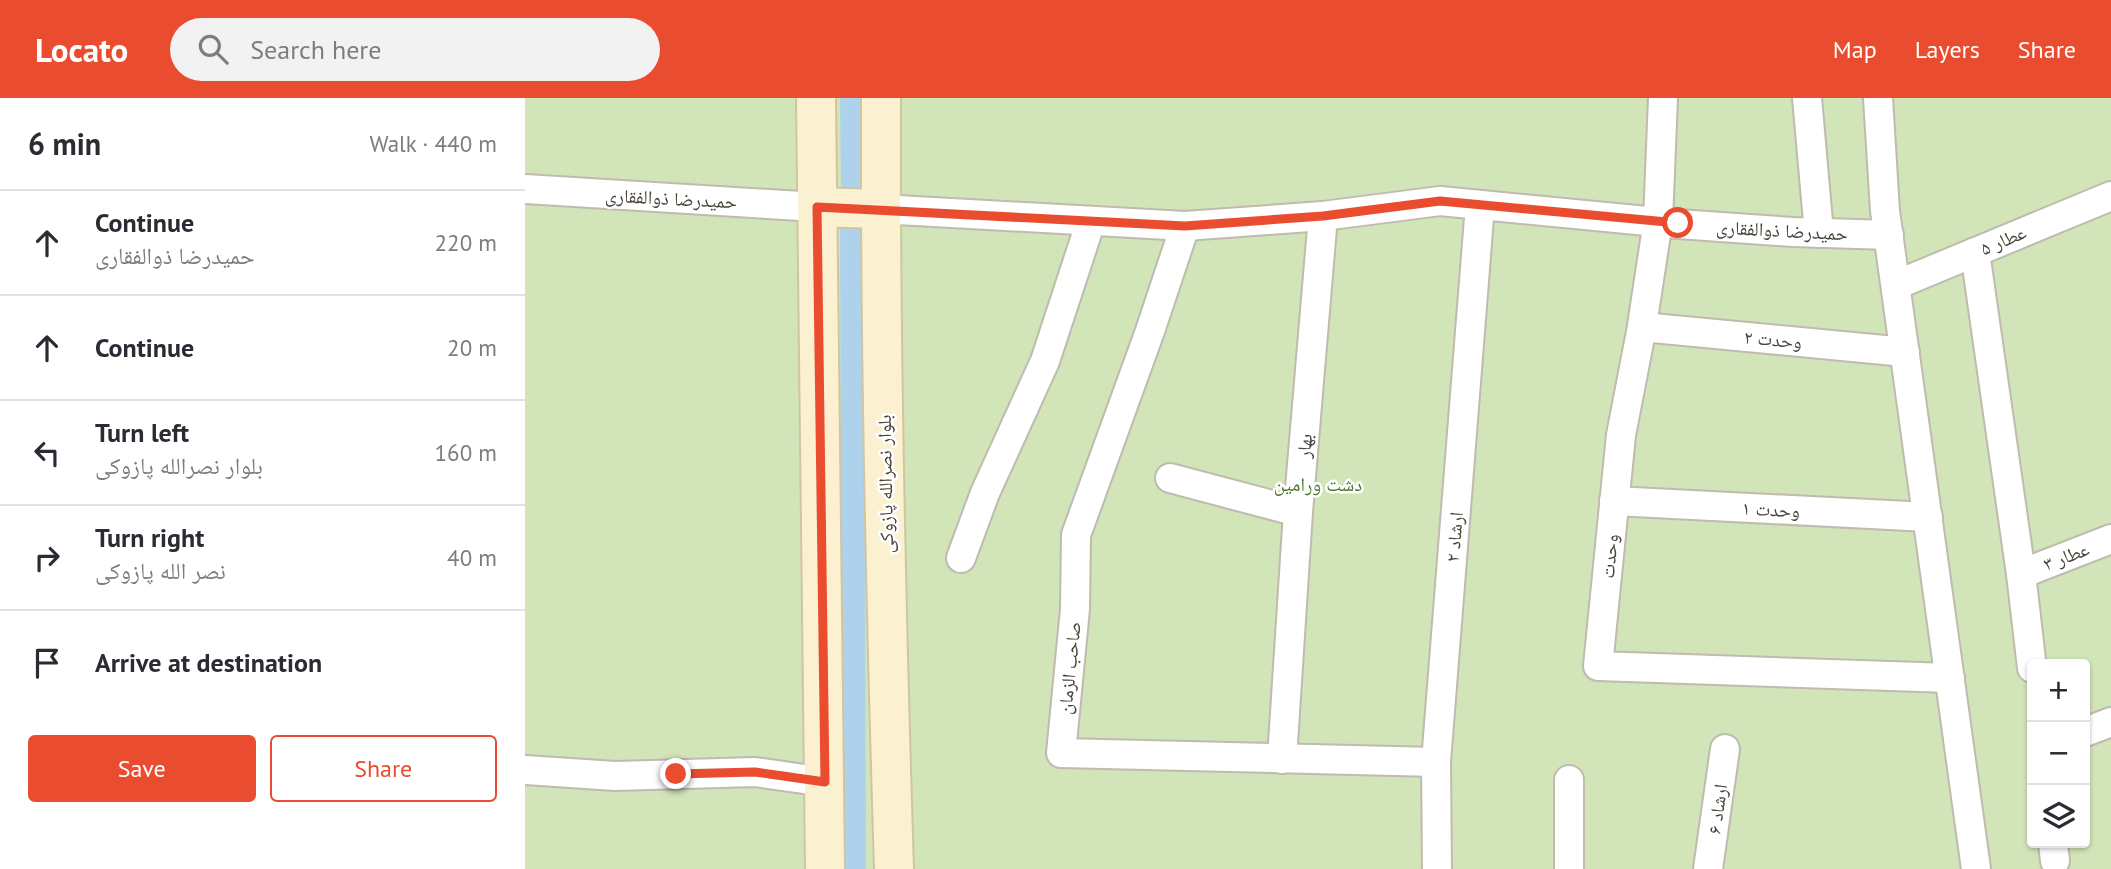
<!DOCTYPE html>
<html lang="en">
<head>
<meta charset="utf-8">
<style>
	body { margin:0; font-family:"PT Sans","Noto Naskh Arabic",sans-serif; background:#f2f2f3; color:#2b2b33 }
	.controls { position:absolute; right:21px; bottom:21px; display:grid; overflow:hidden; border-radius:7px; box-shadow:0 2px 5px #0004 }
	.controls button { width:63px; height:63px; display:grid; place-items:center; padding:0; border:0; border-bottom:2px solid #e1e1e2; background:#fff; color:#2b2b33; font:35px sans-serif }
	.stop { position:absolute; width:21px; height:21px; margin:-16px; border:5px solid #ea4c2f; border-radius:50%; background:#fff }
	.stop.end { background:#ea4c2f; border-color:#fff; box-shadow:0 2px 7px #0008 }
	.list { margin:0; padding:0; list-style:none }
	h2 { display:flex; justify-content:space-between; align-items:center; height:91px; margin:0; padding:0 28px; font-size:30px }
	h2 small { font-size:23px; font-weight:400; color:#7c7c81 }
	.list li { display:grid; grid-template-columns:46px 1fr auto; gap:21px; align-items:center; box-sizing:border-box; height:105px; padding:0 28px; border-top:2px solid #e1e1e2 }
	.list b { display:block; font-size:26px; white-space:nowrap }
	.list p { margin:0; font-size:23px; white-space:nowrap; color:#7c7c81 }
	.list em { font-size:23px; font-style:normal; color:#7c7c81 }
	.actions { display:flex; gap:14px; padding:21px 28px }
	.actions a { flex:1; padding:16px 0; border:2px solid #ea4c2f; border-radius:7px; text-align:center; font-size:24px; color:#ea4c2f }
	.actions .main { background:#ea4c2f; color:#fff }
	.icon { flex:none; width:38px; height:38px; fill:none; stroke:currentColor; stroke-width:2; stroke-linecap:round; stroke-linejoin:round }
	.map { position:relative; flex:none; width:1586px; height:771px; overflow:hidden }
	header { display:flex; align-items:center; gap:42px; box-sizing:border-box; height:98px; padding:0 35px; background:#ea4c2f; color:#fff }
	header strong { font-size:33px }
	nav { display:flex; gap:38px; margin-inline-start:auto; font-size:24px }
	.search { width:490px; height:63px; background:#f2f2f3; display:flex; align-items:center; gap:18px; box-sizing:border-box; padding:0 24px; border-radius:38px; color:#7c7c81; font-size:26px }
	main { display:flex }
	aside { flex:1; background:#fff }
	.map>svg:first-child { display:block }
	.green { fill:#d1e5b9; fill-rule:evenodd }
	.lines { fill:none; stroke-linecap:round; stroke-linejoin:round }
	.canal { stroke:#aed2ec; stroke-width:24 }
	.street-casing { stroke:#c0baaf; stroke-width:32 }
	.secondary-casing { stroke:#d1c5a0; stroke-width:42 }
	.street { stroke:#fff; stroke-width:28 }
	.secondary { stroke:#fbf1d1; stroke-width:38 }
	.route { stroke:#ea4c2f; stroke-width:9 }
	.labels { text-anchor:middle; dominant-baseline:central; stroke-width:5; stroke-linejoin:round; paint-order:stroke }
	.street-label { font-size:19px; fill:#49433a; stroke:#fff }
	.park-label { font-size:19px; fill:#4b7831; stroke:#fff }
</style>
</head>
<body>
<header>
<strong>Locato</strong>
<div class="search"><svg class="icon" aria-label="search" viewBox="0 0 24 24"><circle cx="10" cy="10" r="6"/><path d="M15 15l6 6"/></svg>Search here</div>
<nav><a>Map</a><a>Layers</a><a>Share</a></nav>
</header>
<main>
<aside>
<h2>6 min<small>Walk · 440 m</small></h2>
<ul class="list">
<li><svg class="icon" aria-label="ahead" viewBox="0 0 24 24"><path d="M12 20V5M6 11l6-6 6 6"/></svg><div><b>Continue</b><p>حمیدرضا ذوالفقاری</p></div><em>220 m</em></li>
<li><svg class="icon" aria-label="ahead" viewBox="0 0 24 24"><path d="M12 20V5M6 11l6-6 6 6"/></svg><div><b>Continue</b></div><em>20 m</em></li>
<li><svg class="icon" aria-label="left" viewBox="0 0 24 24"><path d="M17 20v-9H6M10 6l-5 5 5 5"/></svg><div><b>Turn left</b><p>بلوار نصرالله پازوکی</p></div><em>160 m</em></li>
<li><svg class="icon" aria-label="right" viewBox="0 0 24 24"><path d="M7 20v-9h11M14 6l5 5-5 5"/></svg><div><b>Turn right</b><p>نصر الله پازوکی</p></div><em>40 m</em></li>
<li><svg class="icon" aria-label="arrive" viewBox="0 0 24 24"><path d="M6 21V4h12l-3 4 3 4H6"/></svg><div><b>Arrive at destination</b></div></li>
</ul>
<div class="actions"><a class="main">Save</a><a>Share</a></div>
</aside>
<div class="map">
<svg width="1586" height="771" viewBox="0 0 1586 771">
	<rect width="100%" height="100%" fill="#f5f2ec"/>
	<path class="green" d="M0 0H1586V771H0ZM1507 566H1560V745H1507Z"/>
	<g class="lines">
		<g class="canal">
			<polyline points="327,0 328,88"/>
			<polyline points="327,121 329,771"/>
		</g>
		<defs>
			<g id="street">
				<polyline points="1138,0 1133,123 1116,234 1096,337 1073,568 1425,580"/>
				<polyline points="1282,0 1294,135"/>
				<polyline points="1353,0 1360,113 1451,771"/>
				<polyline points="0,91 292,109"/>
				<polyline points="355,111 660,128 798,118 915,103 1153,126 1268,134 1364,137"/>
				<polyline points="660,128 625,233 551,437 550,511 536,655 911,664"/>
				<polyline points="1450,154 1496,476 1507,570"/>
				<polyline points="1371,187 1586,98"/>
				<polyline points="1117,229 1380,254"/>
				<polyline points="645,380 773,414"/>
				<polyline points="1089,403 1403,419"/>
				<polyline points="436,460 460,395 520,263 566,123"/>
				<polyline points="1496,476 1586,441"/>
				<polyline points="1560,634 1586,624"/>
				<polyline points="757,661 773,414 798,118"/>
				<polyline points="0,672 90,678 230,674 300,684"/>
				<polyline points="1044,682 1044,771"/>
				<polyline points="1528,745 1530,763"/>
				<polyline points="912,771 911,664 955,107"/>
				<polyline points="1183,771 1200,651"/>
			</g>
			<g id="secondary">
				<polyline points="291,0 300,771"/>
				<path d="M356 0C355 257 361 514 369 771"/>
				<polyline points="292,109 355,111"/>
			</g>
		</defs>
		<use href="#street" class="street-casing"/>
		<use href="#secondary" class="secondary-casing"/>
		<use href="#street" class="street"/>
		<use href="#secondary" class="secondary"/>
	</g>
	<g class="lines">
		<polyline class="route" points="151,676 230,674 300,684 292,109 660,128 798,118 915,103 1153,125"/>
	</g>
	<g class="labels">
		<g class="street-label">
			<text transform="translate(146 100) rotate(3)">حمیدرضا ذوالفقاری</text>
			<text transform="translate(1257 132) rotate(3)">حمیدرضا ذوالفقاری</text>
			<text transform="translate(1478 142) rotate(-23)">عطار ۵</text>
			<text transform="translate(1248 241) rotate(5)">وحدت ۲</text>
			<text transform="translate(779 348) rotate(-85)">بهار</text>
			<text transform="translate(360 386) rotate(-91)">بلوار نصرالله پازوکی</text>
			<text transform="translate(1246 411) rotate(3)">وحدت ۱</text>
			<text transform="translate(929 439) rotate(-85)">ارشاد ۲</text>
			<text transform="translate(1084 458) rotate(-84)">وحدت</text>
			<text transform="translate(1541 458) rotate(-21)">عطار ۳</text>
			<text transform="translate(544 570) rotate(-84)">صاحب الزمان</text>
			<text transform="translate(1192 711) rotate(-82)">ارشاد ۶</text>
		</g>
		<g class="park-label">
			<text x="793" y="386">دشت ورامین</text>
		</g>
	</g>
</svg>
<div class="controls">
<button>+</button>
<button>−</button>
<button><svg class="icon" aria-label="layers" viewBox="0 0 24 24"><path d="M12 4l9 5-9 5-9-5zM3 14l9 5 9-5"/></svg></button>
</div>
<div class="stop" style="left:1153px;top:125px"></div>
<div class="stop end" style="left:151px;top:676px"></div>
</div>
</main>
</body>
</html>
